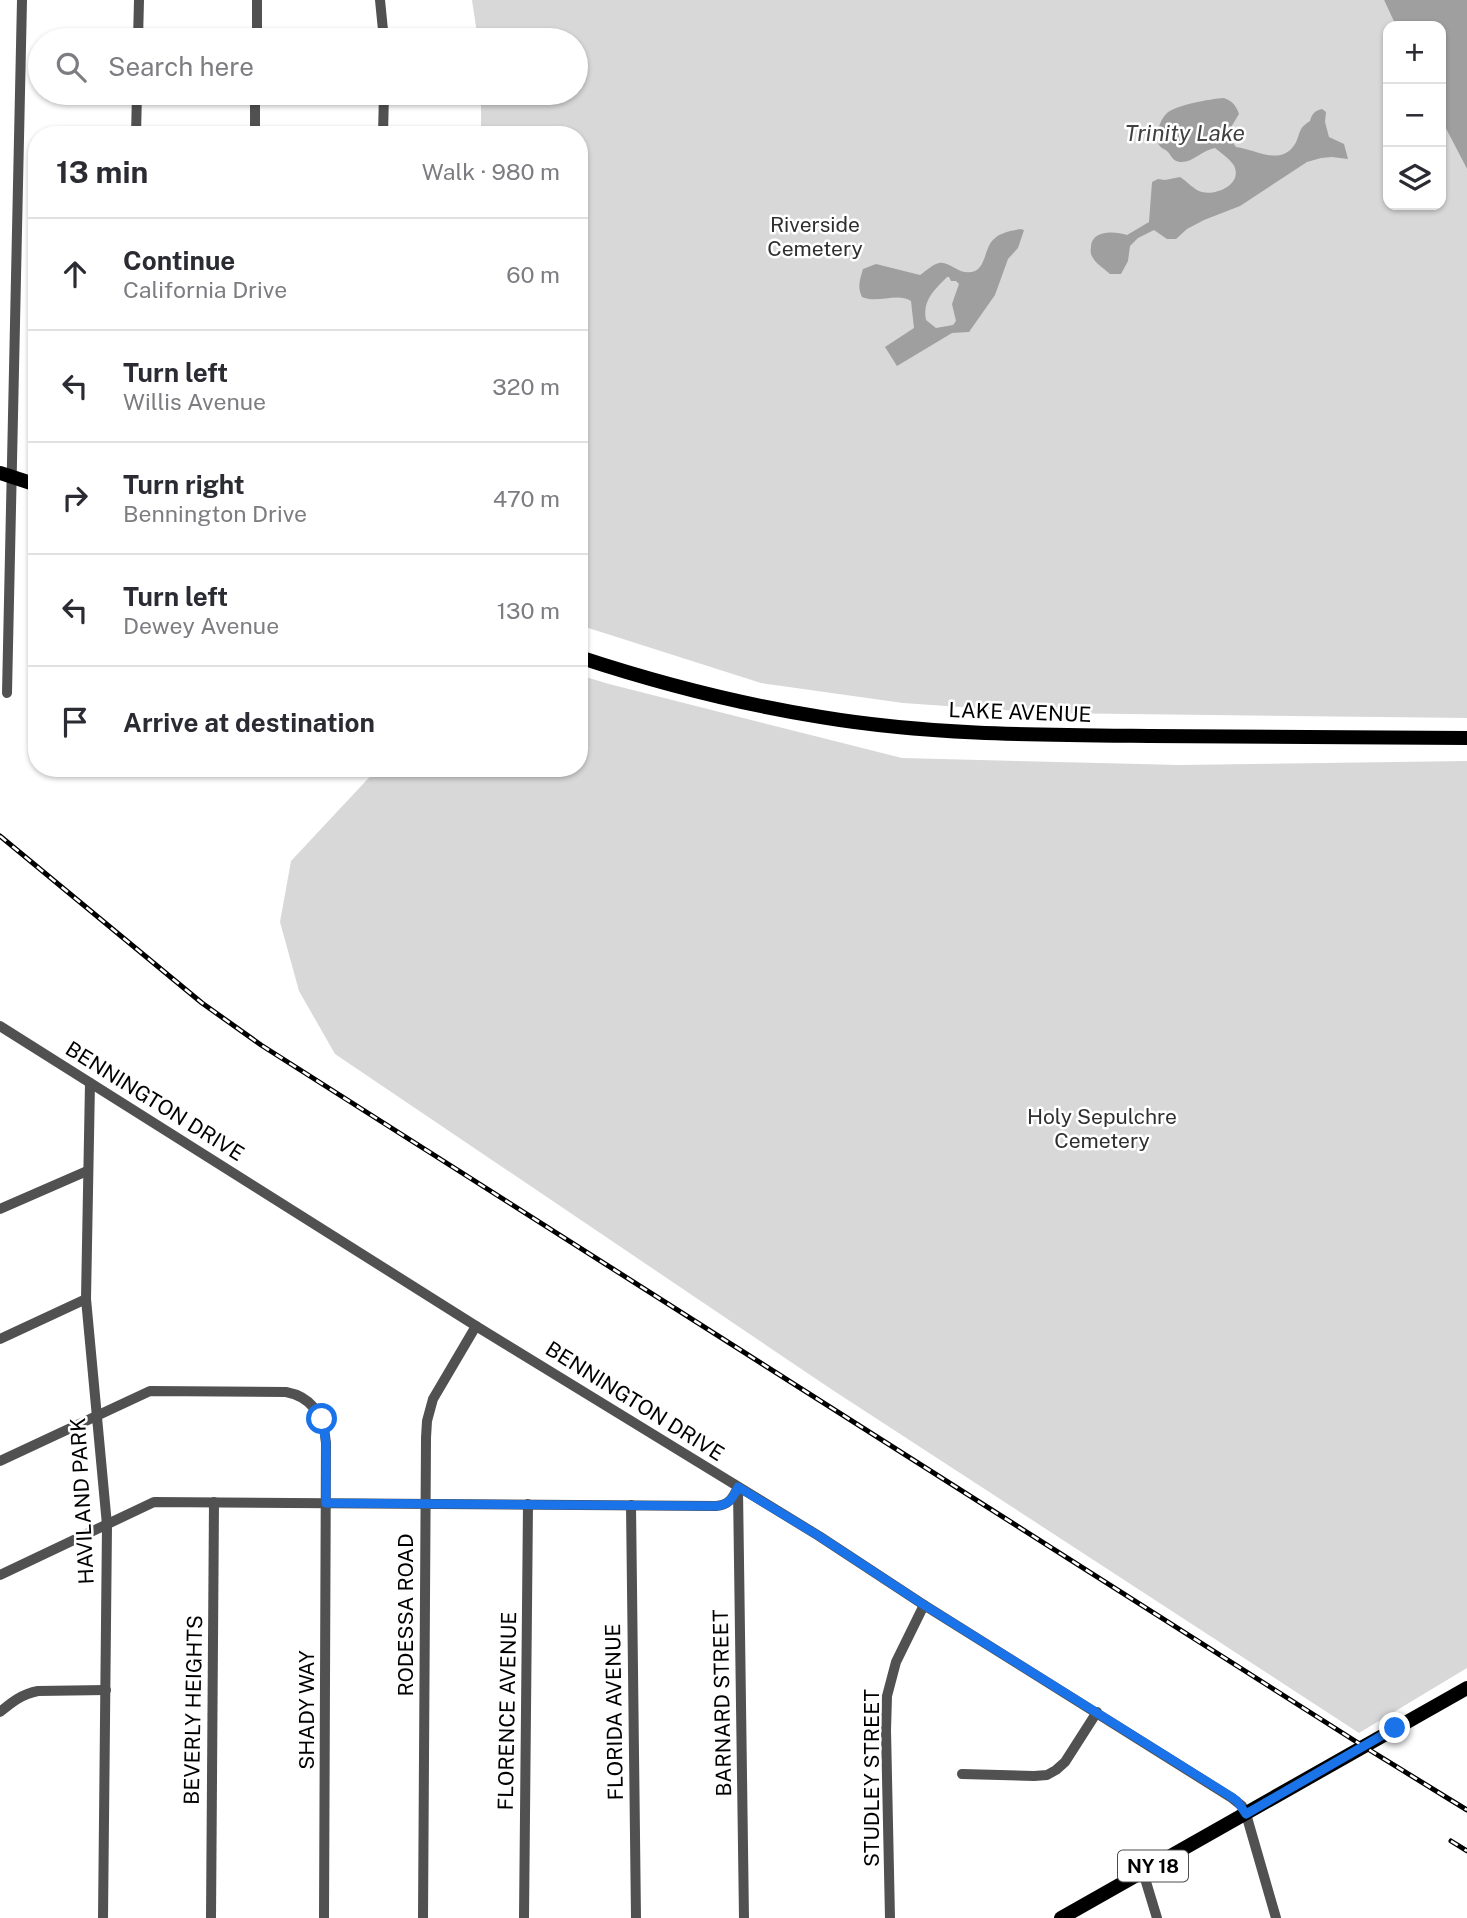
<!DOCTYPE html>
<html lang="en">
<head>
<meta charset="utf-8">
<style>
	body { margin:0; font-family:"Public Sans",sans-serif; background:#f2f2f3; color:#2b2b33 }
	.controls { position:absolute; right:21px; top:21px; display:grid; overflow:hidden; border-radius:14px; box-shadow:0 2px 5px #0004 }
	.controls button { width:63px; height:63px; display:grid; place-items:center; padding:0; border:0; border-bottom:2px solid #e1e1e2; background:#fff; color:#2b2b33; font:35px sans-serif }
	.stop { position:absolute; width:21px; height:21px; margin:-16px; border:5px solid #1a73e8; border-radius:50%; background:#fff }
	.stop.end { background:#1a73e8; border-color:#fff; box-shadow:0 2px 7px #0008 }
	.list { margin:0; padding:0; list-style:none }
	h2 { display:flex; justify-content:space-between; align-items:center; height:91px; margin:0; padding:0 28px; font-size:30px }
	h2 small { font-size:23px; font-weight:400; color:#7c7c81 }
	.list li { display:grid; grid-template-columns:46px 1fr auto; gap:21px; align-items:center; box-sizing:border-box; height:112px; padding:0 28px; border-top:2px solid #e1e1e2 }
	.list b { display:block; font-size:26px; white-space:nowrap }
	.list p { margin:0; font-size:23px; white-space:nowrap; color:#7c7c81 }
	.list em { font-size:23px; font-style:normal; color:#7c7c81 }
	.icon { flex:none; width:38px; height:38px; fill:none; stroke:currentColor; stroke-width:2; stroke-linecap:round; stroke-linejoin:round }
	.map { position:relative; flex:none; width:1467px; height:1918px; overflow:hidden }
	.search { position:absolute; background:#fff; box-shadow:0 2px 5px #0004; left:28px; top:28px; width:560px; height:77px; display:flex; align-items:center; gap:18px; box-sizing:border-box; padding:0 24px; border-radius:38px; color:#7c7c81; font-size:26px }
	.panel { position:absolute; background:#fff; box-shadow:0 2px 5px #0004; left:28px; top:126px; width:560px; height:651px; border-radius:28px }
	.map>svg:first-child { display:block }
	.green { fill:#d8d8d8 }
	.water { fill:#9f9f9f; fill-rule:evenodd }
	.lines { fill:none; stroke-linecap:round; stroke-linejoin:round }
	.minor { stroke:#515151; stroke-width:10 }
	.major { stroke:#000; stroke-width:14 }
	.rail-casing { stroke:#000; stroke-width:5 }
	.rail { stroke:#fff; stroke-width:2.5; stroke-dasharray:8; stroke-linecap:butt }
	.route { stroke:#1a73e8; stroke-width:9 }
	.labels { text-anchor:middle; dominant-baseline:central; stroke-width:5; stroke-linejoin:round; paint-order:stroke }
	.shield { fill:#fff; stroke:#4c4c4c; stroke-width:2 }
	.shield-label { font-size:19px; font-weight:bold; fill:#000 }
	.park-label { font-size:21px; fill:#2f2f2f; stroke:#fff }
	.street-label { font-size:21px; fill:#000; stroke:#fff }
	.water-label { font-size:23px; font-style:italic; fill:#404040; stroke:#fff }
</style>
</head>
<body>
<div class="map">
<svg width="1467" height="1918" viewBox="0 0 1467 1918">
	<rect width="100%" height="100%" fill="#fff"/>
	<g class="green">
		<polygon points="472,0 1384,0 1396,26 1388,26 1388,205 1441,205 1441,119 1467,169 1467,718 1047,713 903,703 761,683 579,625 579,135 481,135 481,93 576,93 576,40 478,40"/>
		<polygon points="579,675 609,684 902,758 1179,765 1467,761 1467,1668 1359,1733 831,1389 335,1054 299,991 280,922 291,861 378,768 579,768"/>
	</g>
	<g class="water">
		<polygon points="1384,0 1467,0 1467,169 1441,119 1441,26 1396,26"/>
		<path d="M1224 98C1232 101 1236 105 1239 114L1227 134 1236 147C1255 149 1281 167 1295 144 1301 134 1297 129 1310 121 1312 114 1314 111 1322 109L1326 112 1325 122 1329 137 1344 144 1348 159 1332 157 1321 158 1307 162 1240 206 1204 220 1187 229 1176 239H1167L1154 230 1138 238 1130 246 1128 261 1121 274H1110C1105 269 1097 265 1093 258 1091 255 1090 252 1091 248 1091 230 1114 231 1127 235L1149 222 1152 182 1158 179 1165 180 1180 177C1187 181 1192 188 1199 191 1213 197 1241 186 1235 168 1233 161 1221 153 1215 148 1202 150 1193 163 1180 162 1173 161 1172 157 1168 152 1164 148 1163 150 1159 145 1154 137 1160 120 1166 114 1175 105 1210 99 1224 98Z"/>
		<path d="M1020 229 1024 230 1018 248 1008 259 995 295 969 332 952 333 897 366 885 347 914 328 911 301C897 292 877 304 862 297 857 287 860 279 863 269L876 264 920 275C926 271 933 264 939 263 949 260 960 277 975 271 986 266 985 246 994 239 1001 232 1011 231 1020 229ZM947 277H949L951 281H956L959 284 952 304 956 321 953 325 936 328 926 320C922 301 934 290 947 277Z"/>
	</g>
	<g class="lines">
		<g class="minor">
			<polyline points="380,0 384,40"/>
			<polyline points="138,40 139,0"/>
			<polyline points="257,40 257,0"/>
			<polyline points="136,135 137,93"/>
			<polyline points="255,135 255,93"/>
			<polyline points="383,135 384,93"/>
			<polyline points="7,693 22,0"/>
			<polyline points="0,1026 476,1326 819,1536 924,1605 1232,1798 1242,1806 1246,1814 1276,1918"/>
			<polyline points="90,1083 86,1299 107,1525 103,1918"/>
			<polyline points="0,1209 87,1171"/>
			<polyline points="0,1339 86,1299"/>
			<path d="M0 1461 150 1391 286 1392C313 1397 324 1417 326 1443L324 1918"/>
			<polyline points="738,1490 744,1918"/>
			<polyline points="631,1505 636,1918"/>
			<path d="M0 1575 154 1502 716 1506C729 1505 733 1498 738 1487"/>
			<path d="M0 1712C12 1702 22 1694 38 1691L106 1690"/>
			<polyline points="962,1774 1034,1776 1047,1775 1056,1770 1065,1762 1097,1712"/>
			<polyline points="1143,1872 1157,1918"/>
			<polyline points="211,1918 214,1502"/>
			<polyline points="423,1918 426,1438 427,1421 433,1399 476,1326"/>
			<polyline points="524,1918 528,1504"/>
			<polyline points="890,1918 886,1730 887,1696 896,1662 924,1605"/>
		</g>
		<g class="major">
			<polyline points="0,473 37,485"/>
			<path d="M579 657C658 683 739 704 821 717 929 735 1039 735 1149 736 1255 737 1361 737 1467 738"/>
			<polyline points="1061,1918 1467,1688"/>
		</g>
		<defs>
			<g id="rail">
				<polyline points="0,836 202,1003 261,1045 1363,1746 1467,1810"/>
				<polyline points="1451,1841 1467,1851"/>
			</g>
		</defs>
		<use href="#rail" class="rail-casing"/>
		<use href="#rail" class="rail"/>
	</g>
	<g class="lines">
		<path class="route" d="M322 1419 326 1443V1503L716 1506C729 1505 733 1498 738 1487L819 1536 924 1605 1230 1796 1237 1801 1246 1814 1395 1728"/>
	</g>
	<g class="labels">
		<rect class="shield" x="1118" y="1850.5" width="70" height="31" rx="5"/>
		<g class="shield-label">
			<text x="1153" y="1866">NY 18</text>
		</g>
		<g class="park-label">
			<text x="815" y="224">Riverside<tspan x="815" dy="24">Cemetery</tspan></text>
			<text x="1102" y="1116">Holy Sepulchre<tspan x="1102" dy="24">Cemetery</tspan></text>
		</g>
		<g class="street-label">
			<text transform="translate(1020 712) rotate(2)">LAKE AVENUE</text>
			<text transform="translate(155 1101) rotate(32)">BENNINGTON DRIVE</text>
			<text transform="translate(635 1401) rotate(32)">BENNINGTON DRIVE</text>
			<text transform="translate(82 1501) rotate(-93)">HAVILAND PARK</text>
			<text transform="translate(405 1615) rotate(-90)">RODESSA ROAD</text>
			<text transform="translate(722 1703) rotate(-91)">BARNARD STREET</text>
			<text transform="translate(193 1710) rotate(-89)">BEVERLY HEIGHTS</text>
			<text transform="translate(306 1710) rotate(-90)">SHADY WAY</text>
			<text transform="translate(507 1711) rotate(-89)">FLORENCE AVENUE</text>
			<text transform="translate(614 1712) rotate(-91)">FLORIDA AVENUE</text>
			<text transform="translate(871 1778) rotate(-90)">STUDLEY STREET</text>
		</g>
		<g class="water-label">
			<text x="1185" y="132">Trinity Lake</text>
		</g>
	</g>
</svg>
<div class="controls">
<button>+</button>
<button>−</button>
<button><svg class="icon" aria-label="layers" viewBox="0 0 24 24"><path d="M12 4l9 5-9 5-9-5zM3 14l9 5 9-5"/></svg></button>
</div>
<div class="stop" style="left:322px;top:1419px"></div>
<div class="stop end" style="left:1395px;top:1728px"></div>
<div class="search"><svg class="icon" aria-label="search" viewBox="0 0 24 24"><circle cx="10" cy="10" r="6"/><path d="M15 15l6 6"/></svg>Search here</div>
<section class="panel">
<h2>13 min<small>Walk · 980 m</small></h2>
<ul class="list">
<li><svg class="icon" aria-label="ahead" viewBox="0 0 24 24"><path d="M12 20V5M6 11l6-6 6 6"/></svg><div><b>Continue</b><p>California Drive</p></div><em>60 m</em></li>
<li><svg class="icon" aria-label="left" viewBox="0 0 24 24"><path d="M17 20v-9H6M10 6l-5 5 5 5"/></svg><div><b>Turn left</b><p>Willis Avenue</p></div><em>320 m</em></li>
<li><svg class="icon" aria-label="right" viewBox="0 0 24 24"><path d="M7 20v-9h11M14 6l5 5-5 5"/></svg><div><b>Turn right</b><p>Bennington Drive</p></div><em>470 m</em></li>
<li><svg class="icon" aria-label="left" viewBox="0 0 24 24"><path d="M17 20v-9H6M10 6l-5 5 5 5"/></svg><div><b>Turn left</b><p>Dewey Avenue</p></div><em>130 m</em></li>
<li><svg class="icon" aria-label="arrive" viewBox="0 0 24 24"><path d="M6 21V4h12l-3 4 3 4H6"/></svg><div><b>Arrive at destination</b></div></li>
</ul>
</section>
</div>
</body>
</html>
